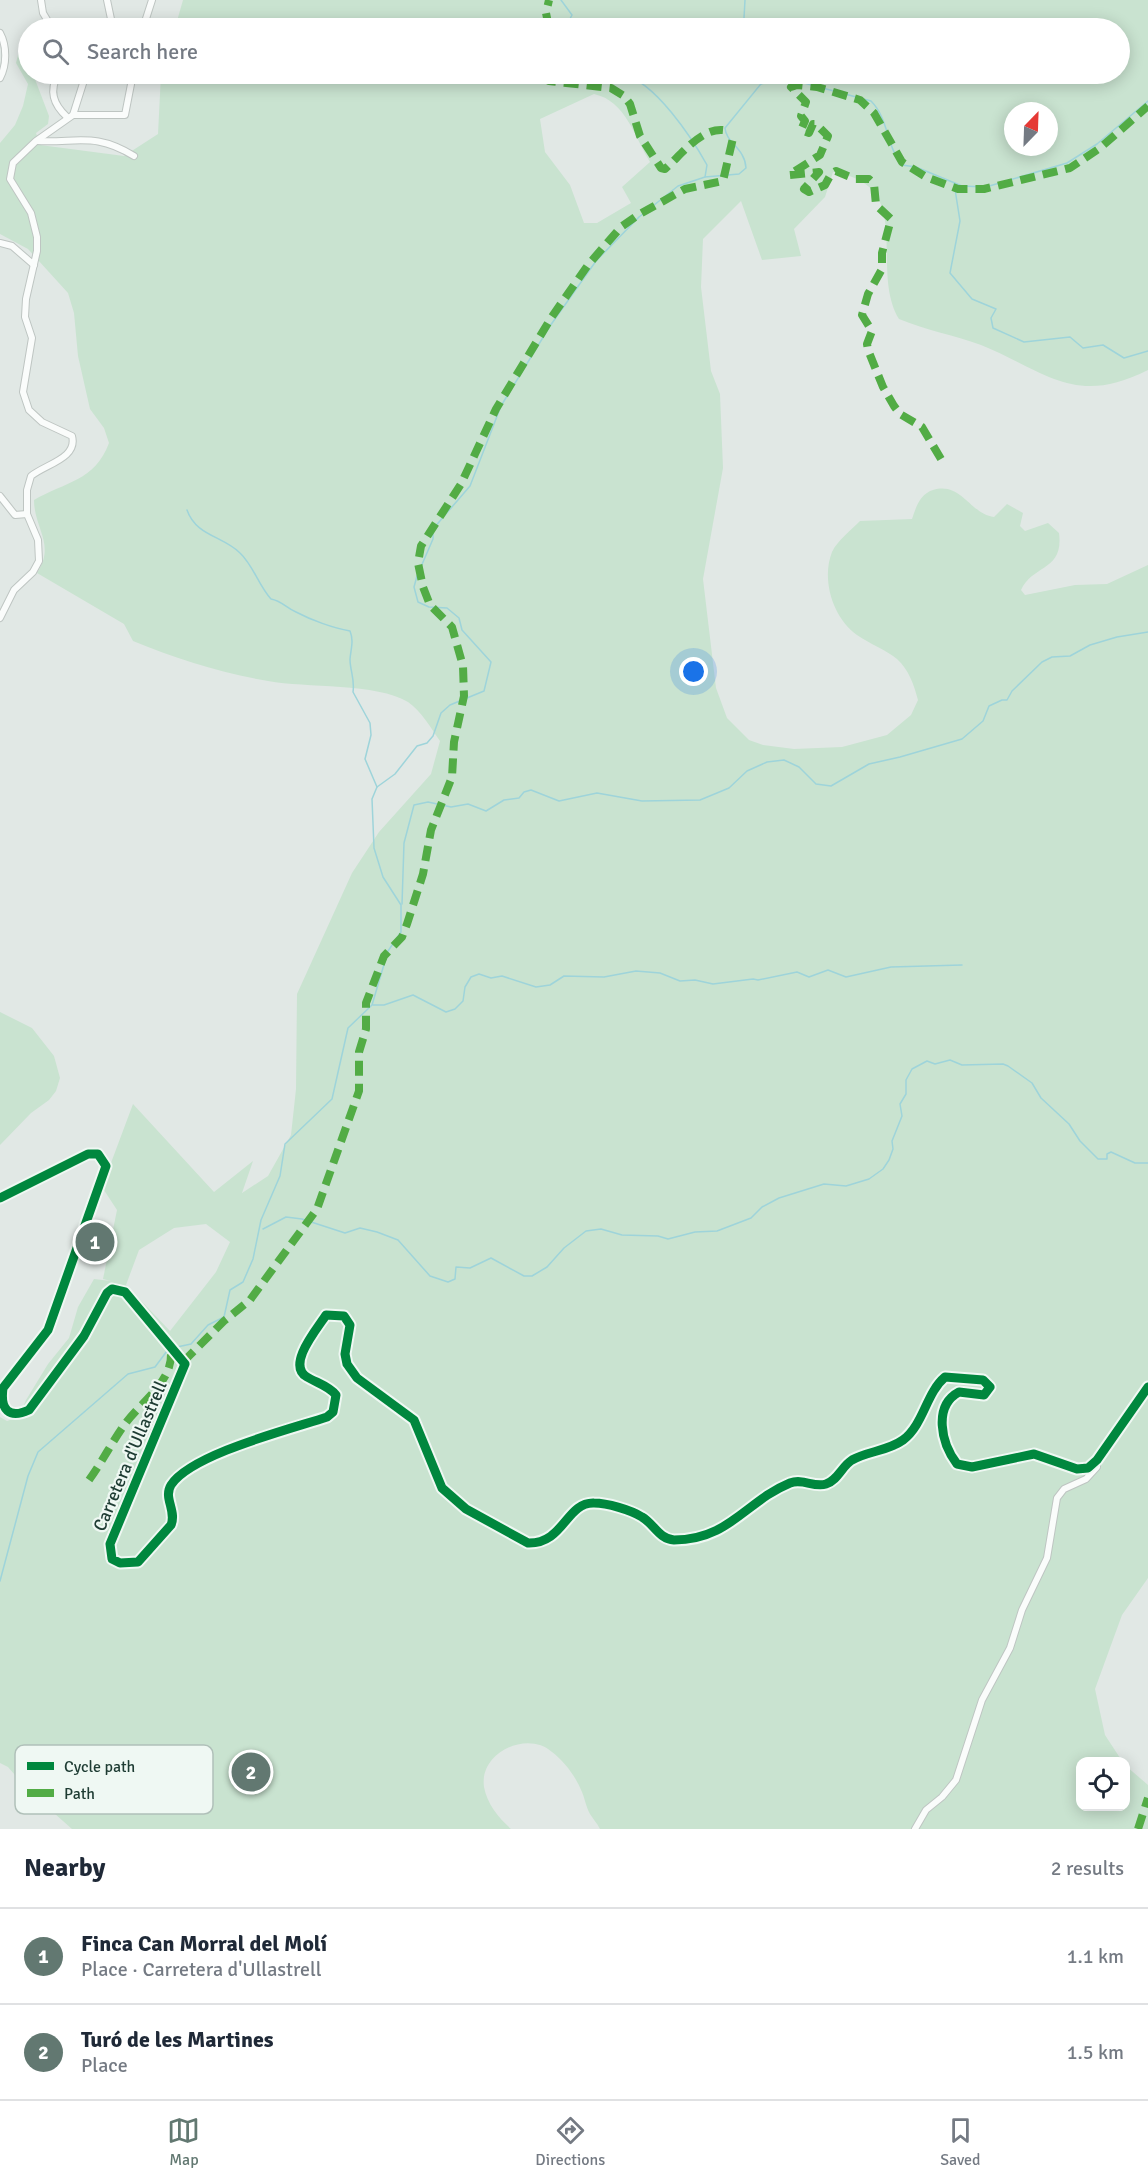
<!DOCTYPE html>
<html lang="en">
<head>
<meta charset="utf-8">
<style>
	body { margin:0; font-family:Signika,sans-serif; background:#f2f2f3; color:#1f2937 }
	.controls { position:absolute; right:18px; bottom:18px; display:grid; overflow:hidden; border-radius:12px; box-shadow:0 3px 15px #0003 }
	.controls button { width:54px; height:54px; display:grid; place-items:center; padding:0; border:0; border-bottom:2px solid #e0e1e3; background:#fff; color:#1f2937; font:30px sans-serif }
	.compass { position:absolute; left:1004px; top:102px; width:54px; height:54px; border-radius:50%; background:#fff; box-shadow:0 3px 15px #0003; rotate:23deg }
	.you { position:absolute; left:694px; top:672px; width:21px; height:21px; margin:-15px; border:4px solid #fff; border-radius:50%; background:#1a73e8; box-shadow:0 0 0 9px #1a73e833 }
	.badge { display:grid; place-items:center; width:39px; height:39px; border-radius:50%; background:#627871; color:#fff; font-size:20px; font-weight:700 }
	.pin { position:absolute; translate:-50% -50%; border:3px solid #fff; box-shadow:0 2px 6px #0006 }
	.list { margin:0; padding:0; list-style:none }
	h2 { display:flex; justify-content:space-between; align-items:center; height:78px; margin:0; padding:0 24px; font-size:26px }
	h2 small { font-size:20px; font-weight:400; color:#747a83 }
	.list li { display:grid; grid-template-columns:39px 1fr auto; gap:18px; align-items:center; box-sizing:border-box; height:96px; padding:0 24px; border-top:2px solid #e0e1e3 }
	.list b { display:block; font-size:22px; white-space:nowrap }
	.list p { margin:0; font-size:20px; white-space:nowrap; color:#747a83 }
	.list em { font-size:20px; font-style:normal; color:#747a83 }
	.icon { flex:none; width:33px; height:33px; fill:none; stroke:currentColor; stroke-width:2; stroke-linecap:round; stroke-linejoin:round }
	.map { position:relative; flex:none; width:1148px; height:1829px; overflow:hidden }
	.search { position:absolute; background:#fff; box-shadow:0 3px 15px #0003; left:18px; right:18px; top:18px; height:66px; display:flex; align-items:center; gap:15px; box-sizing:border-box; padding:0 21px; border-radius:33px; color:#747a83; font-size:22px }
	.sheet { height:270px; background:#fff }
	nav { display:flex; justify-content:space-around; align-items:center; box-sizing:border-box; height:84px; border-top:2px solid #e0e1e3; background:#fff; font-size:16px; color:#747a83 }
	nav a { display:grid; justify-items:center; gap:3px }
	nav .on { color:#627871 }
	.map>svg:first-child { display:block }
	.green { fill:#c9e3d0; fill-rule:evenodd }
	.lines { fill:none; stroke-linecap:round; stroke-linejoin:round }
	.stream { stroke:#9ed4da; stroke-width:1.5 }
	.street-casing { stroke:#bec5c2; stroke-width:8 }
	.secondary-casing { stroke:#bdc6c2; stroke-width:11 }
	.street { stroke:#fafcfb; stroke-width:6 }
	.secondary { stroke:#fafcfb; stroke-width:9 }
	.quiet { stroke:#52ac45; stroke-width:8; stroke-dasharray:15 8; stroke-linecap:butt }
	.cycleway-casing { stroke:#eff8f3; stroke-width:13 }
	.cycleway { stroke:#00873e; stroke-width:9 }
	.labels { text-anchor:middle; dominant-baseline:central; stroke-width:4.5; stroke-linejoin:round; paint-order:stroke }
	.street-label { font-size:18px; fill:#1e3c33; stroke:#eff8f3 }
	.key { fill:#eff8f3; stroke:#b0c0b9; stroke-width:1.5 }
	.key-label { font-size:16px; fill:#1e3c33 }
</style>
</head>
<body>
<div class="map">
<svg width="1148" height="1829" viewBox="0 0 1148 1829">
	<rect width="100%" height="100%" fill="#e1e8e5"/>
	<g class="green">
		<path d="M183 0H1148V370C1075 407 1047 372 981 345 954 335 925 330 899 319 868 268 918 185 833 172L825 197 794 229 801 256 762 260 741 201 703 239 701 287 711 371 720 394 723 468 703 579 716 688 727 718 749 740 763 745 794 749 842 747 887 735 911 715 918 700C914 685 909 670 897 659 886 650 870 644 857 635 833 618 821 580 832 552 837 541 852 529 860 521L912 519C916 507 920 494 933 490 961 481 970 514 994 517L1007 504 1023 513 1020 526 1025 531 1048 523 1059 533C1064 571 1033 564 1021 590L1025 595 1075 585 1107 584 1148 565V1578L1122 1615 1095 1689 1105 1735 1122 1761 1080 1762V1806H1126V1766L1148 1785V1829H600C597 1823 593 1819 590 1814 586 1807 585 1799 582 1792 576 1777 565 1762 552 1752 528 1730 479 1752 484 1787 487 1804 499 1818 511 1829H72L28 1790 8 1767 0 1763V1417L7 1421 19 1417 26 1400 48 1364 69 1338 78 1307 94 1279 111 1281 103 1279 117 1210 102 1187 133 1104 214 1192 253 1161 242 1193 268 1176 291 1135 296 1089 297 994 352 873 379 832 431 774 440 741C431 728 421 711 408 702 377 683 306 688 268 681 221 673 177 659 133 641L124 624 37 573C56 545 34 528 34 500 65 482 95 481 109 443L104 428 90 409 78 356 74 313 68 293 28 249 0 234V143L15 125 23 106 28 84 16 63 20 47 26 43 28 74H33L49 116 48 124 36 133 40 145 124 156 158 134 161 74H1120V28H175ZM594 94C626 101 634 136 650 162L622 187 631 203 597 223H584L570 185 545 152 540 119ZM1013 111H1049V147H1013ZM206 1224 230 1242 216 1272 170 1331 126 1285 139 1250 174 1228Z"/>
		<polygon points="0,1012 32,1028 54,1056 60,1078 56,1091 49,1100 31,1113 0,1145"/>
	</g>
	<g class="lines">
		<g class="stream">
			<polyline points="561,0 572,15 565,28"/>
			<polyline points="745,0 744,18 753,28"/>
			<path d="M586 74C598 74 612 73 624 75 655 82 692 138 707 165L705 177"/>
			<path d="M761 84 779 78 793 80 871 101C889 119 886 146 902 165L916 167 962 186 986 187 1067 163 1097 144 1148 101"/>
			<polyline points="954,183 960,221 950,273 972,299 996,309 991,318 993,328 1024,342 1070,337 1083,348 1103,345 1124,358 1148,351"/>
			<path d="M187 510C196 536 223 536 240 553 253 565 259 586 271 599 282 601 286 608 296 612 311 620 333 628 350 631 354 641 351 648 350 659 350 671 355 679 353 692L370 723 371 735 365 759 377 787"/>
			<polyline points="402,904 404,843 414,805 428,802 451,807 468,804 486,811 504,800 519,798 524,792 531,790 559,801 597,793 642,801 700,800 729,788 747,771 767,762 784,760 799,767 816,784 831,786 869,764 900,757 962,739 983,721 989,706 1002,700 1007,700 1012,691 1042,662 1052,657 1070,656 1090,645 1117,637 1148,632"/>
			<polyline points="373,1005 384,1005 413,995 446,1012 455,1009 463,1001 465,987 471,977 479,974 491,978 502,976 536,987 550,985 564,976 604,977 636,971 660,973 680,981 695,980 713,984 753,979 758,980 797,972 809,977 828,970 846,977 891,967 962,965"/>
			<polyline points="263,1229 286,1217 302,1219 345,1233 360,1228 377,1232 398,1240 430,1276 448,1282 455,1279 456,1267 470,1268 491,1258 524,1276 532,1276 547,1267 564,1248 586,1231 601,1229 622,1235 658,1236 668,1239 695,1232 717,1231 751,1218 762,1207 779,1198 824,1184 846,1186 869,1179 883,1169 889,1160 893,1149 892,1141 902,1116 900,1104 906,1094 906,1080 912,1069 927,1061 935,1064 950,1060 962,1065 1003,1064 1008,1066 1032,1083 1041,1098 1069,1124 1080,1141 1098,1159 1107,1159 1107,1154 1111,1152 1135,1163 1148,1163"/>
			<path d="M177 1347 191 1344 208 1325 224 1317 230 1290 243 1282 253 1259 261 1220 280 1176 285 1144 332 1099 348 1028 372 1005 388 951 401 932V905L383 877 374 848 372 799 377 787 395 774 417 746 427 743 433 736 441 713 450 705 484 691 491 662 462 630 459 618 447 608 429 607 418 602 414 587 417 576 433 539V529L470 486 501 406 550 326 596 261 639 217 678 186 705 177 739 174 746 168C745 148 726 143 725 128L769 74"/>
			<polyline points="0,1581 28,1476 38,1452 128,1374 155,1367 167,1351"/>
		</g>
		<defs>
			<g id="street">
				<polyline points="41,0 43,13 52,28"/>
				<polyline points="107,0 111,19 110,28"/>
				<polyline points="143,28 152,0"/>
				<path d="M0 33C7 46 7 65 0 78"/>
				<path d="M58 74C49 91 53 104 67 117"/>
				<polyline points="73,115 125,115 133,74"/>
				<path d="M37 141C78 143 95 132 134 156"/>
				<polyline points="0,243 12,246 34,265"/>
				<polyline points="0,496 15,515 27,514"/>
				<path d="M0 618 14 590 33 572 39 561 38 540 27 514V490L31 476C46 464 78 458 72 436L42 422 29 410 23 392 32 338 25 317 26 299 37 251V237L31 213 10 179 13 163 36 141 73 115 86 74"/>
				<polyline points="915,1829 926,1810 942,1797 956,1780 982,1700 1010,1648 1022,1610 1047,1558 1057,1498 1064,1489 1086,1479 1097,1467 1097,1460"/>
			</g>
			<path id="secondary" d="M0 1198 88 1154H98L106 1166 48 1330 3 1388C0 1410 9 1419 29 1410L84 1336 107 1293 112 1289 125 1292 185 1364 110 1544 112 1559 120 1563 138 1562 171 1525C177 1511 163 1498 171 1485 191 1454 291 1429 327 1417L333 1412 336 1395C329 1386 317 1383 307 1377 286 1365 317 1329 326 1315L344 1316 350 1325 345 1354 347 1364 357 1378 414 1420 442 1488 466 1509 528 1543C564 1544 566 1502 594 1503 607 1503 631 1510 642 1517 654 1524 659 1539 674 1540 729 1540 746 1501 790 1483 803 1478 814 1488 826 1484 838 1480 842 1466 852 1460 868 1451 888 1451 903 1440 924 1424 926 1393 945 1377L983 1380 990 1387 984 1395 959 1392C933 1406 941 1443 957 1464L972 1467 1034 1454 1077 1469 1088 1468 1097 1460 1148 1387"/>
		</defs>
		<use href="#street" class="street-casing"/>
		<use href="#secondary" class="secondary-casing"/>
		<use href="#street" class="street"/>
		<use href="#secondary" class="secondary"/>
		<g class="quiet">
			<polyline points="549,28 546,13 549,0"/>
			<path d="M545 74 549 81 611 88 624 96 630 104 640 136 661 168 665 169C681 155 701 128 723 130"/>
			<polyline points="941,459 922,427 900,414 894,406 883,387 868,350 867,344 872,331 862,315 868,294 882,269 882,253 891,219 876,205 874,184 869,179 855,179 836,171 831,174 825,185 809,192 804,189 819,172 789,175 820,155 828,136 816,124 813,124 809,133 801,130 805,121 801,116 806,102 791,87 797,85 817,87 860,100 874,113 902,162 926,177 958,189 984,189 1070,168 1100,148 1148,106"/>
			<polyline points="183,1362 224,1321 250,1300 317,1209 359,1091 359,1052 366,1029 366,1003 384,956 402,937 407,924 423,874 431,830 452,777 454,742 464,696 463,666 452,627 430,605 423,587 418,563 421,546 461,484 496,409 551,318 588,265 621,227 638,215 685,189 723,181 733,138"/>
			<path d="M89 1480C102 1462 112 1442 125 1424 140 1403 172 1382 171 1354"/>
			<polyline points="1138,1829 1148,1798"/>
		</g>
		<defs>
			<path id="cycleway" d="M0 1198 88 1154H98L106 1166 48 1330 3 1388C0 1410 9 1419 29 1410L84 1336 107 1293 112 1289 125 1292 185 1364 110 1544 112 1559 120 1563 138 1562 171 1525C177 1511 163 1498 171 1485 191 1454 291 1429 327 1417L333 1412 336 1395C329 1386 317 1383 307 1377 286 1365 317 1329 326 1315L344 1316 350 1325 345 1354 347 1364 357 1378 414 1420 442 1488 466 1509 528 1543C564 1544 566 1502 594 1503 607 1503 631 1510 642 1517 654 1524 659 1539 674 1540 729 1540 746 1501 790 1483 803 1478 814 1488 826 1484 838 1480 842 1466 852 1460 868 1451 888 1451 903 1440 924 1424 926 1393 945 1377L983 1380 990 1387 984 1395 959 1392C933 1406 941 1443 957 1464L972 1467 1034 1454 1077 1469 1088 1468 1097 1460 1148 1387"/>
		</defs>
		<use href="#cycleway" class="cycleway-casing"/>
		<use href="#cycleway" class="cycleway"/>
	</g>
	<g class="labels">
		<g class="street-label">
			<text transform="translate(130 1456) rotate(-67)">Carretera d'Ullastrell</text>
		</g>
	</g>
	<rect x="15" y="1745" width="198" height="69" rx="9" class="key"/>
	<rect x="27" y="1762" width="27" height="8" fill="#00873e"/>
	<rect x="27" y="1789" width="27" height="8" fill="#52ac45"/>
	<g class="key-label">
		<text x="64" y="1772">Cycle path</text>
		<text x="64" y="1799">Path</text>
	</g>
</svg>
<div class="controls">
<button><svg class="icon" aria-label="locate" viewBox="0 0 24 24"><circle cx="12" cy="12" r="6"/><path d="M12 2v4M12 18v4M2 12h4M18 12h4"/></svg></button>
</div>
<svg class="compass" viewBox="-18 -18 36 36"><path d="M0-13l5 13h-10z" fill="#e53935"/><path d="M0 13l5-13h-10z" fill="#747a83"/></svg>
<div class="you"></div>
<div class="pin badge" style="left:95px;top:1242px">1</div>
<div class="pin badge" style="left:251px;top:1772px">2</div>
<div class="search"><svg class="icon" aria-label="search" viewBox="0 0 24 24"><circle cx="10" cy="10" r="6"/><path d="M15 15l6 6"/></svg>Search here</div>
</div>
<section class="sheet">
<h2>Nearby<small>2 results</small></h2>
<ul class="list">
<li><span class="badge">1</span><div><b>Finca Can Morral del Molí</b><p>Place · Carretera d'Ullastrell</p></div><em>1.1 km</em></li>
<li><span class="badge">2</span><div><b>Turó de les Martines</b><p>Place</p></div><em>1.5 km</em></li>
</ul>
</section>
<nav>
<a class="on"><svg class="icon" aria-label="map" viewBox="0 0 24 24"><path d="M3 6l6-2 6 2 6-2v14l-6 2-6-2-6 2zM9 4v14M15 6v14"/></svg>Map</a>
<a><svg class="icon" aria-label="directions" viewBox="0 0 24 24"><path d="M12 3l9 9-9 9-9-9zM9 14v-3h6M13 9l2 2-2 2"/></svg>Directions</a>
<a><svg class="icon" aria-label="saved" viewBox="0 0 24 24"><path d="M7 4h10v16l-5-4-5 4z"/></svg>Saved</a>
</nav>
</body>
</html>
